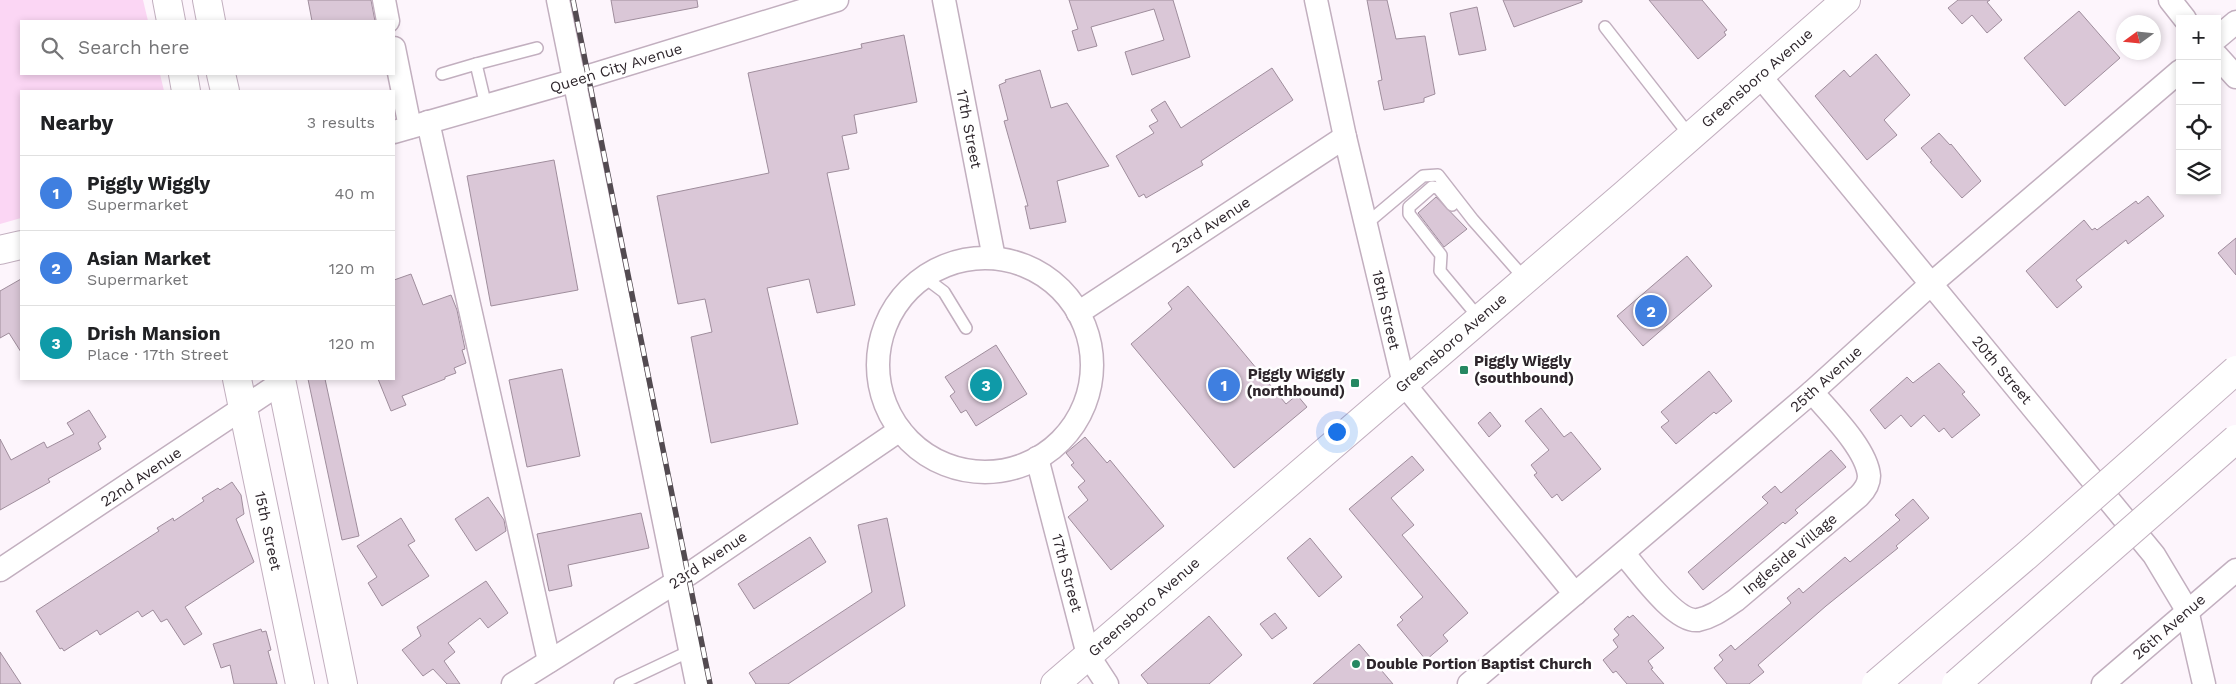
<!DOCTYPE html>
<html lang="en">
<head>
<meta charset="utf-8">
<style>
	body { margin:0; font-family:"Work Sans",sans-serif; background:#f2f2f2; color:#202124 }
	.controls { position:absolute; right:15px; top:15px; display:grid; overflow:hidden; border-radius:0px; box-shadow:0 2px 8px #0003 }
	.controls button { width:45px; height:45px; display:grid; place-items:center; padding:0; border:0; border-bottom:1px solid #e0e0e0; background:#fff; color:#202124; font:25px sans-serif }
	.compass { position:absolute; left:2116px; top:15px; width:45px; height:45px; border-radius:50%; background:#fff; box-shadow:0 2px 8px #0003; rotate:255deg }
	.you { position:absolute; left:1336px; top:431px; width:18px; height:18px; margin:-12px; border:4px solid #fff; border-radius:50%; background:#1a73e8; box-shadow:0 0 0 8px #1a73e833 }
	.badge { display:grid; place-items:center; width:32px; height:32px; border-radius:50%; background:#2563eb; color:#fff; font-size:16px; font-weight:700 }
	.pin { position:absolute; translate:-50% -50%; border:2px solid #fff; box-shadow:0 1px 5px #0006 }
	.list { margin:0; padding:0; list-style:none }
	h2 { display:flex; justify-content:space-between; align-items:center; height:65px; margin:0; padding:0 20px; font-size:21px }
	h2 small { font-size:16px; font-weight:400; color:#757577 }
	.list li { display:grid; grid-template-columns:32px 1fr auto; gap:15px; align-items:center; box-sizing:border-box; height:75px; padding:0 20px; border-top:1px solid #e0e0e0 }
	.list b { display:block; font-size:19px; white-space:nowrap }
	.list p { margin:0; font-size:16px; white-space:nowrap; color:#757577 }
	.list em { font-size:16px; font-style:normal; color:#757577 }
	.icon { flex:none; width:28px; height:28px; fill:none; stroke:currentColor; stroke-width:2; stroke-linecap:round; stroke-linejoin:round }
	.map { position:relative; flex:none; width:2236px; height:684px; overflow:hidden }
	.search { position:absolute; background:#fff; box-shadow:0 2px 8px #0003; left:20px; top:20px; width:375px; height:55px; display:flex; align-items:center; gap:12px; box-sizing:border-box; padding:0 18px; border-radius:0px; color:#757577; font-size:19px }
	.panel { position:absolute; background:#fff; box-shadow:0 2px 8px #0003; left:20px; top:90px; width:375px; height:290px; border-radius:0px }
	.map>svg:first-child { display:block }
	.green { fill:#fbd6f4 }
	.building { fill:#dac7d7; stroke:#9f8d9c }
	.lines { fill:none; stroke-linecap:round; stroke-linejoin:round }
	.service-casing { stroke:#c2afbf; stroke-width:14 }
	.minor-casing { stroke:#c2afbf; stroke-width:25 }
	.secondary-casing { stroke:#c2afbf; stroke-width:30 }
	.primary-casing { stroke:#c2afbf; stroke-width:30 }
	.service { stroke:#fff; stroke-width:11 }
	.minor { stroke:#fff; stroke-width:22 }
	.secondary { stroke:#fff; stroke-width:28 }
	.primary { stroke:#fff; stroke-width:28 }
	.rail-casing { stroke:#534b51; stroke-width:5.5 }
	.rail { stroke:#fff; stroke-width:4; stroke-dasharray:11; stroke-linecap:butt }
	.motorway-bridge-casing { stroke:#c2afbf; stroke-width:30; stroke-linecap:butt }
	.motorway-bridge { stroke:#fff; stroke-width:28 }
	.poi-dot { fill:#268862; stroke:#fff; stroke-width:2 }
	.labels { text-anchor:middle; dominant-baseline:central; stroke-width:5; stroke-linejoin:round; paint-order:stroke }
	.street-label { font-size:15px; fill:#2e262c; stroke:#fff }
	.poi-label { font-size:15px; font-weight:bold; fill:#2e262c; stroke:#fff; text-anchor:start }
</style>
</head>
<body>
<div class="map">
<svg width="2236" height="684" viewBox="0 0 2236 684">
	<rect width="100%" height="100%" fill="#fdf5fc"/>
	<polygon class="green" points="0,0 143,0 148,21 21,21 21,74 160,74 164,91 21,91 21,218 0,224"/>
	<g class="building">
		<polygon points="308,0 371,0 375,21 312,21"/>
		<polygon points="611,0 697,0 698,7 615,23"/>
		<polygon points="1069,0 1173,0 1190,57 1132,75 1125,52 1164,40 1154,9 1091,27 1097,46 1078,51 1072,31 1078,29"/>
		<polygon points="1367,0 1387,0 1396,39 1425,36 1435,94 1424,98 1424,102 1384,110 1378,81 1382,80"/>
		<polygon points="1503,0 1582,0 1582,2 1514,27"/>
		<polygon points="1649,0 1702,0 1727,30 1724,32 1726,35 1698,59"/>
		<polygon points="1958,0 1990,0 1987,2 2002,20 1987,33 1972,15 1962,24 1948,8"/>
		<polygon points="1477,7 1486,50 1459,55 1450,13"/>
		<polygon points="2079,11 2120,58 2065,106 2024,58"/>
		<polygon points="904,35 917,102 854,115 857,133 842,136 849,169 827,173 855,305 817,313 809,279 767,288 798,424 711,443 691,337 712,332 705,299 678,304 657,196 769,173 748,73 862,48 861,44"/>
		<polygon points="1876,54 1910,95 1884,120 1897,135 1867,160 1815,96 1844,70 1850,77"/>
		<polygon points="1272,68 1293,100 1201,161 1203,165 1146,198 1144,194 1139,197 1116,156 1154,133 1149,126 1158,121 1151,110 1165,101 1181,128"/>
		<polygon points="1040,70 1051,108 1067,103 1109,166 1057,181 1066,222 1030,229 1025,206 1028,206 1004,121 1008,120 999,85 1006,82 1005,80"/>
		<polygon points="1939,133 1950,145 1951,144 1981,181 1962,198 1930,162 1932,161 1921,148"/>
		<polygon points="554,160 578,290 491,306 467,176"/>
		<polygon points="2148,196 2164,216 2128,244 2126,240 2076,280 2082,287 2057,308 2026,271 2084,220 2092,230 2095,228 2097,230 2136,201 2138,204"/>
		<polygon points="1436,197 1467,229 1444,247 1418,213"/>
		<polygon points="2236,238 2236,275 2218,253"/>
		<polygon points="1687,256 1712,286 1643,346 1617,316"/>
		<polygon points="411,274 423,305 451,295 457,310 465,349 462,350 466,363 454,368 456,373 445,377 445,379 402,396 406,405 391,411 378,379 394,379 394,280"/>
		<polygon points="21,279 21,352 9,333 0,338 0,291"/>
		<polygon points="1188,286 1286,404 1297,395 1307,407 1234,468 1131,344 1172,309 1168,303"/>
		<polygon points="996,345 1027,394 976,426 966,410 961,413 950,396 955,392 945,377"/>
		<polygon points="1939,363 1965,392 1962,394 1980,415 1952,438 1944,428 1939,432 1924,415 1911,427 1901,415 1885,429 1870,410 1907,377 1913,383"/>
		<polygon points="562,369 580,456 527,467 509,380"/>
		<polygon points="1709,371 1732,401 1716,414 1714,412 1676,444 1661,427 1669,421 1661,412"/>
		<polygon points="308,379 325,379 359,536 342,540"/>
		<polygon points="1541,408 1564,437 1571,432 1601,469 1562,501 1557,494 1552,498 1534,475 1537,473 1531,465 1549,450 1525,421"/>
		<polygon points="89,410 106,437 98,443 101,449 48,479 50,482 0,510 0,439 11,460 44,442 47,448 74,434 67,423"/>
		<polygon points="1490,412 1501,426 1489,437 1478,423"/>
		<polygon points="1085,437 1107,463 1110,460 1164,526 1111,570 1068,517 1088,500 1078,487 1085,481 1071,465 1074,463 1066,453"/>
		<polygon points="1831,450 1846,467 1795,510 1798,513 1785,524 1783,522 1703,590 1688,572 1768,503 1762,497 1775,486 1781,493"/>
		<polygon points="1412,456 1424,470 1391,498 1414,525 1402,535 1468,613 1443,635 1448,641 1426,660 1397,625 1403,620 1400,617 1423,597 1349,509"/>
		<polygon points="232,482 241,495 244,514 236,519 254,562 185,607 202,634 184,645 167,619 161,622 153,610 142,617 138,611 100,635 97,630 64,651 62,648 60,649 36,611 159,531 157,528 173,518 174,521 204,501 202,498 218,488 220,490"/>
		<polygon points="488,497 504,520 506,531 476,551 455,519"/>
		<polygon points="1913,499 1929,518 1896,546 1898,548 1826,606 1758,665 1764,672 1749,684 1727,684 1714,668 1723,660 1719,655 1731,645 1735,650 1791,603 1787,598 1799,588 1803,593 1845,557 1850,562 1900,520 1895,515"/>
		<polygon points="641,513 649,548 568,565 572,586 549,591 537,534"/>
		<polygon points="401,518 415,541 408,545 429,576 382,606 368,583 377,577 357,546"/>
		<polygon points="887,518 905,606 788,684 756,684 749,673 872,592 858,525"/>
		<polygon points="810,537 826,562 754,609 738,584"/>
		<polygon points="1310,538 1342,577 1319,597 1287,558"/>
		<polygon points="486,581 508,613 488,628 480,618 448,643 455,652 444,661 460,684 447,684 433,669 423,676 402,650 421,636 417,627"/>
		<polygon points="1275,613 1287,628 1272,639 1260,624"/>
		<polygon points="1633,615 1664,648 1648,661 1653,668 1651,669 1664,684 1627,684 1616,671 1613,673 1603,660 1618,647 1613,640 1619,635 1614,629 1628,616 1629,618"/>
		<polygon points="1209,616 1242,655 1209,684 1148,684 1141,675"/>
		<polygon points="261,629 262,632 266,631 271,650 268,651 277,684 234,684 230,665 221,668 213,644"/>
		<polygon points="1359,644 1393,684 1313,684"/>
		<polygon points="0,652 21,684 0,684"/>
	</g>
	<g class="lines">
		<defs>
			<g id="service">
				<polyline points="1605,27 1690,136"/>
				<polyline points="476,64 537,48"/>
				<polyline points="442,74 476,64 486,106"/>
				<polyline points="1452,205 1438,188 1432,187 1409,207 1409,214 1441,255 1440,271 1480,319"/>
				<polyline points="1366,224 1423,176 1438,175 1473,220 1525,279"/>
				<polyline points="924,277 944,292 966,328"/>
				<polyline points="620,684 690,651"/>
			</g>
			<g id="minor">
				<polyline points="384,0 388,21"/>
				<polyline points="558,0 697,684"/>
				<polyline points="944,0 994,258"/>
				<polyline points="1316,0 1345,137 1404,384 1575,594"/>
				<polyline points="2170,0 2185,19"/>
				<polyline points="2217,38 2236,22"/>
				<polyline points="394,48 410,127"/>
				<polyline points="2217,56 2236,77"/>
				<polyline points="1760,76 2154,555 2187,610 2204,684"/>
				<polyline points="428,122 549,661"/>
				<polyline points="394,132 576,80 837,0"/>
				<circle cx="985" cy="365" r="107"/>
				<polyline points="1078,313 1345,137"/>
				<polyline points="1037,458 1088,655 1107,684"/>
				<path d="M1624 554C1638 570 1675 623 1698 620 1713 617 1724 608 1736 600L1859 496C1865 490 1869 484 1869 476 1867 449 1829 412 1812 392"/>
				<polyline points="0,570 282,382"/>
				<polyline points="513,684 689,574 900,430"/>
				<polyline points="1469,684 1812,392 1931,284 2180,71"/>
				<polyline points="2103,684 2236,570"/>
			</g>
			<g id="secondary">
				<polyline points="0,250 21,245"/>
				<polyline points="1055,684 1625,194 1846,0"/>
			</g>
			<g id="primary">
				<polyline points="167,0 171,21"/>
				<polyline points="207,0 211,21"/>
				<polyline points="183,74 186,91"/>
				<polyline points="221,74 225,91"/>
				<polyline points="237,379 300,684"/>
				<polyline points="281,379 343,684"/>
			</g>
		</defs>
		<use href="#service" class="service-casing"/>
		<use href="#minor" class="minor-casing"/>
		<use href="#secondary" class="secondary-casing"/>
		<use href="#primary" class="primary-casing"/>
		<use href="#service" class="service"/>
		<use href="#minor" class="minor"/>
		<use href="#secondary" class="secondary"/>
		<use href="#primary" class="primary"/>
		<defs>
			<polyline id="rail" points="573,0 710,684"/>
		</defs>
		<use href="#rail" class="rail-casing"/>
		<use href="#rail" class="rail"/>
		<defs>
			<g id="motorway-bridge">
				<polyline points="1876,684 2026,556 2236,370"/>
				<polyline points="1956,684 2236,439"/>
			</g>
		</defs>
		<use href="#motorway-bridge" class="motorway-bridge-casing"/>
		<use href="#motorway-bridge" class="motorway-bridge"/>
	</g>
	<g class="poi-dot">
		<rect x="1459" y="365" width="10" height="10" rx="2.5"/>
		<rect x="1350" y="378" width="10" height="10" rx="2.5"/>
		<circle cx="1356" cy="664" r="5"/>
	</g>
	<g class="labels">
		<g class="street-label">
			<text transform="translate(616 68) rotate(-17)">Queen City Avenue</text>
			<text transform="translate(1757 78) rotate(-41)">Greensboro Avenue</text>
			<text transform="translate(969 129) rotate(79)">17th Street</text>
			<text transform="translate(1211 225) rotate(-33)">23rd Avenue</text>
			<text transform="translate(1386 310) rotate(77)">18th Street</text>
			<text transform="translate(1451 343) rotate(-41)">Greensboro Avenue</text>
			<text transform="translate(2002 370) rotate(50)">20th Street</text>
			<text transform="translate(1826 379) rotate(-42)">25th Avenue</text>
			<text transform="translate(141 477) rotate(-34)">22nd Avenue</text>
			<text transform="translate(268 531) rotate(78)">15th Street</text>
			<text transform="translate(1790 554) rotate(-40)">Ingleside Village</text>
			<text transform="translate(708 560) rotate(-34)">23rd Avenue</text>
			<text transform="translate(1067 573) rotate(75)">17th Street</text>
			<text transform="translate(1144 607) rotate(-41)">Greensboro Avenue</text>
			<text transform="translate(2169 627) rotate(-41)">26th Avenue</text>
		</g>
		<g class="poi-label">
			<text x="1474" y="361">Piggly Wiggly<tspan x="1474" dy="17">(southbound)</tspan></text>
			<text x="1345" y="374" text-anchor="end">Piggly Wiggly<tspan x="1345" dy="17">(northbound)</tspan></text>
			<text x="1366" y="664">Double Portion Baptist Church</text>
		</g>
	</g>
</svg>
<div class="controls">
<button>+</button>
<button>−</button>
<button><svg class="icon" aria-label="locate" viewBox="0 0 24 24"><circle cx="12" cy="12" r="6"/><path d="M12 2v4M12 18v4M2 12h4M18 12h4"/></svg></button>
<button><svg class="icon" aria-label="layers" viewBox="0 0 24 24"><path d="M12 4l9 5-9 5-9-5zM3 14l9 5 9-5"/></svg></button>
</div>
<svg class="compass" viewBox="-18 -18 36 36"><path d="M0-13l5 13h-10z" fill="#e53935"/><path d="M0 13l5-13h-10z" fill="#757577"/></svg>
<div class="you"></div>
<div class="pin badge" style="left:1224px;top:385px;background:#3f7fe0">1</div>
<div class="pin badge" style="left:1651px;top:311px;background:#3f7fe0">2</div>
<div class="pin badge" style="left:986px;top:385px;background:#0f9aa8">3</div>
<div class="search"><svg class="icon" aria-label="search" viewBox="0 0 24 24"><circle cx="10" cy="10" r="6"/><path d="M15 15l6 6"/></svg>Search here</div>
<section class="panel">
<h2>Nearby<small>3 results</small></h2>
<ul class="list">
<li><span class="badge" style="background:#3f7fe0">1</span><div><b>Piggly Wiggly</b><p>Supermarket</p></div><em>40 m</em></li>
<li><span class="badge" style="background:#3f7fe0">2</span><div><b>Asian Market</b><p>Supermarket</p></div><em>120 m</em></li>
<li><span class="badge" style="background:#0f9aa8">3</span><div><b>Drish Mansion</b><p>Place · 17th Street</p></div><em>120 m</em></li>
</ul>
</section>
</div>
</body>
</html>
